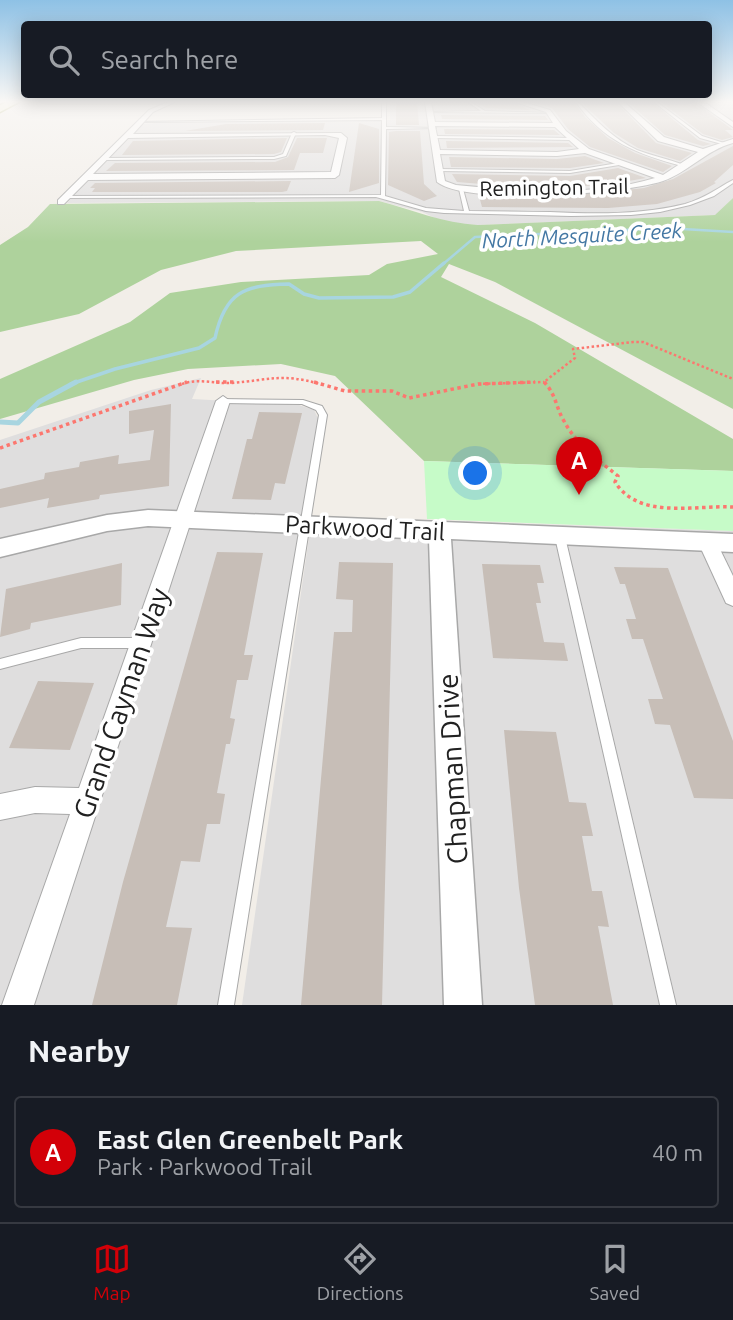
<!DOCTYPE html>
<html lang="en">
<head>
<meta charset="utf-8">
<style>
	body { margin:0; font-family:Ubuntu,sans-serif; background:#20242c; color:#f1f3f6 }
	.you { position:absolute; left:476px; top:474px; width:24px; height:24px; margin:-18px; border:5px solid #fff; border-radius:50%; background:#1a73e8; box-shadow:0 0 0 10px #1a73e833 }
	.badge { display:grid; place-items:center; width:46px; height:46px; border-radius:50%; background:#d30008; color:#fff; font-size:23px; font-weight:700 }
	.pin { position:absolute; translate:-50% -58px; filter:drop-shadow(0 2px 4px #0008) }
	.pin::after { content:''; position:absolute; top:37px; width:24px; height:21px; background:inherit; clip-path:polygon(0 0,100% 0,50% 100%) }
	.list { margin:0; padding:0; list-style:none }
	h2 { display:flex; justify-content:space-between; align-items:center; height:91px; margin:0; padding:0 28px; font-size:30px }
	h2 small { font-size:23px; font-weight:400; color:#9ea1a6 }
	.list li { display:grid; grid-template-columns:46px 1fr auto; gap:21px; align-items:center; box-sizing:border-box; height:112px; margin:0 14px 14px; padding:0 14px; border:2px solid #363941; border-radius:7px }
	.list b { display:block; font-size:26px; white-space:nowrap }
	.list p { margin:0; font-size:23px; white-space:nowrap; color:#9ea1a6 }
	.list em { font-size:23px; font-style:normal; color:#9ea1a6 }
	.icon { flex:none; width:38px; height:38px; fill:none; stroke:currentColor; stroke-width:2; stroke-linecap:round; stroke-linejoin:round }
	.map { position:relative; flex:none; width:733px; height:1005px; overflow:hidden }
	.search { position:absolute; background:#171b24; box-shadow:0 4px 18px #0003; left:21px; right:21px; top:21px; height:77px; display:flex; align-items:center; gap:18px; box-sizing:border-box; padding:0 24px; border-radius:7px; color:#9ea1a6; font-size:26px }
	.sheet { height:217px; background:#171b24 }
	nav { display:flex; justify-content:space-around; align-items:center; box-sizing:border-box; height:98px; border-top:2px solid #363941; background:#171b24; font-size:19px; color:#9ea1a6 }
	nav a { display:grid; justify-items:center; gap:4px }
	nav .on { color:#d30008 }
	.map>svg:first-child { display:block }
	.residential { fill:#dfdede }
	.forest { fill:#aed29c }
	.park { fill:#c6fbc8 }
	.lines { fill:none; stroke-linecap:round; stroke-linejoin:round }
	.stream-far2 { stroke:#a8d5e0; stroke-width:2.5 }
	.stream-far1 { stroke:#a8d5e0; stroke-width:3.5 }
	.stream { stroke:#a8d5e0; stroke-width:5 }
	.building { fill:#c7beb7 }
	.service-casing { stroke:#a8a8a8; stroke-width:2 }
	.minor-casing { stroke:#a8a8a8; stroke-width:2 }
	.tertiary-casing { stroke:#a8a8a8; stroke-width:3 }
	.secondary-casing { stroke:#767e03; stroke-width:3 }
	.path-far1 { stroke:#fc776f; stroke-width:2.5; stroke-dasharray:2.5 2.5; stroke-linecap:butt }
	.path { stroke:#fc776f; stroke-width:3.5; stroke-dasharray:3.5 3.5; stroke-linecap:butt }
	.service { fill:#fff; fill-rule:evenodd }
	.minor { fill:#fff; fill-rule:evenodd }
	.tertiary { fill:#fff; fill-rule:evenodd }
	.secondary { fill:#fafbbd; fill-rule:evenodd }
	.labels { text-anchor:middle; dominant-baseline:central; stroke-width:7; stroke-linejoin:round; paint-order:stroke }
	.far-street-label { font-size:21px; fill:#212121; stroke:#fff }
	.far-water-label { font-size:21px; font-style:italic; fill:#4478a4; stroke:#fff }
	.street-label { font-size:24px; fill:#212121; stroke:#fff }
	.near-street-label { font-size:28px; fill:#212121; stroke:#fff }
</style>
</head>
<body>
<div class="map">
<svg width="733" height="1005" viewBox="0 0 733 1005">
	<rect width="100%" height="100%" fill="#f2eee8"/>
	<g class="residential">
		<polygon points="390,102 733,102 733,198 716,215 478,225 446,223 422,212 379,201 67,203 142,124 195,120 390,120"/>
		<polygon points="201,378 192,399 299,405 314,410 319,420 223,1005 0,1005 0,440 151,390"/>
		<polygon points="312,516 733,531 733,1005 242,1005"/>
	</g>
	<path class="forest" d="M733 198V409L495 282 449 264 441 277 535 323 733 439V471L424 461 335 376 281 364 188 369 134 380 0 419V379L130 322 170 293 241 282 369 275 387 264 438 254 421 241 236 251 161 270 79 314 0 332V245L28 227 50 204 379 201C413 210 443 223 478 225L715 215Z"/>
	<polygon class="park" points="424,461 733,471 733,531 427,519"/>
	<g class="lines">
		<polyline class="stream-far2" points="442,265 475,237 666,228 733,232"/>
		<path class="stream-far1" d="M71 384 115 369 199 348 215 338C225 292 244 285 289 284L304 294 319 298 393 297 410 292 444 263"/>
		<polyline class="stream" points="0,422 18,423 39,402 76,382"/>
	</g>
	<g class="building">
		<polygon points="396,102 417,102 419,125 396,125"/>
		<polygon points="475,102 512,102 530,110 486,108"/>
		<polygon points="531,102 574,102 585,117 608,138 635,153 672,166 663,172 590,147 568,129 552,108"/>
		<polygon points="581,102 616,102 656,143 692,153 680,161 638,148 614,133"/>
		<polygon points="628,102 652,102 698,140 711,144 703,146 665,135"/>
		<polygon points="661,102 695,102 733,130 725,130 733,137 722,140 703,134"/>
		<polygon points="441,115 545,116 548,120 442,119"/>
		<polygon points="325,123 323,130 185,131 226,124"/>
		<polygon points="359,123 379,129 379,183 349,192"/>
		<polygon points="444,129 554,130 560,135 445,134"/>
		<polygon points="396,131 420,131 424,184 437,196 424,201 388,185 389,132"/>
		<polygon points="287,138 281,152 274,154 122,155 133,141"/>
		<polygon points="297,138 327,138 323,153 300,153 294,170 106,171 115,163 275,162 288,157"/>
		<polygon points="446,141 568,143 573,147 447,148"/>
		<polygon points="733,146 733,165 714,182 716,183 700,192 657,204 608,208 482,207 479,196 547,198 644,188 673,179"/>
		<polygon points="585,156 604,163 570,168 451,167 449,157 557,159"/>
		<polygon points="618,168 646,178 606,185 531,188 457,182 452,174 570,176"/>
		<polygon points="291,181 287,191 282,192 92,192 95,188 90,188 95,183"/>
		<polygon points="171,404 169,486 100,495 99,499 47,508 49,498 0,508 0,489 44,479 45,473 79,467 80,462 119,455 118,464 150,460 154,430 129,434 129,411"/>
		<polygon points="259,412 302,413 285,484 275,483 271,500 232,499 247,439 252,439"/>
		<polygon points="217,552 263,553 244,655 253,655 248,680 237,680 230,718 235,719 230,744 226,744 217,793 225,794 220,824 207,824 200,862 181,861 166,927 192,928 177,1005 92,1005 123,882"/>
		<polygon points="339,562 393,563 382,1005 301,1005 334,632 352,632 353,600 336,599"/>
		<polygon points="122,563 121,605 31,623 30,629 0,637 6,589"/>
		<polygon points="482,564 540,565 544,583 537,583 541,603 536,603 544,642 564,643 568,661 493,658"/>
		<polygon points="614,567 668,568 733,741 733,799 694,798 670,725 655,724 648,699 663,699 643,639 632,639 626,619 636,619 625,584 620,584"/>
		<polygon points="38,681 94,683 70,750 9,748"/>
		<polygon points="504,730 556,732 569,802 586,803 593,836 582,836 592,891 602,891 609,927 598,926 613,1005 535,1005 519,888"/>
	</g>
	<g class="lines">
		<defs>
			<g id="service">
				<path d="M382 102H386V127L436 128 386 129 385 196 426 208 464 211 459 189 461 188 463 189 469 211C496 211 523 212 550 212 595 214 641 215 685 204 705 198 716 189 733 180V183L714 196 690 205 660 212 631 215 571 216 444 213 426 211 376 197 66 198 64 197 66 196 381 195 382 120 138 122 382 118Z"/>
				<polygon points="468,102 471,102 485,111 551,113 429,112 481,111"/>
				<path d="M576 102H578C596 120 613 139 637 150 652 156 669 159 684 165L682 166C637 154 603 141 576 102Z"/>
				<polygon points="654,102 657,102 702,136 724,143 722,144 700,138"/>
				<polygon points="294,132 296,133 286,156 274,159 103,160 101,159 103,158 274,157 283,154 292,133"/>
				<polygon points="435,136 570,138 572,139 570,140 434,138"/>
				<polygon points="618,163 619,165 570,173 439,171 437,170 439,169 570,171"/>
				<polygon points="220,399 303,400 322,406 327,415 234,1005 218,1005 319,415 316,410 302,404 223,403 219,401"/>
				<polygon points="560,533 563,534 565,537 676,1005 660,1005 555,537 557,534"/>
				<polygon points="81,638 141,638 145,640 146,643 145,646 141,648 81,648 0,669 0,659"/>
			</g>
			<g id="minor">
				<path d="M168 102H175L153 112 133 134 341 133 347 138 339 175 335 178 88 180 64 204H58V200L149 110ZM325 135 339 138 331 172 93 174 128 138Z"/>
				<path d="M425 102H431L435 122 553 123 546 112 515 102H523L550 110 566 131 589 149 663 175 698 152 658 141 618 102H624L664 137 703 149 733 139V143C706 150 689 172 663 181 624 194 468 206 437 182ZM435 126 555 127 579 149 557 152 440 150ZM585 153 655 178C593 197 520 191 456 185L445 181 440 154 557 156Z"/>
				<polygon points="697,102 704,102 733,122 733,127"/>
				<polygon points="223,396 230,401 34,1005 2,1005 70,814 35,813 0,820 0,794 35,787 79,788 216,401"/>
				<polygon points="707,535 714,537 733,576 733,606 726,603 698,542 700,537"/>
			</g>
			<polygon id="tertiary" points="148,510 733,534 733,552 451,539 482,1005 444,1005 429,539 148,526 107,531 0,557 0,539 107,515"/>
			<polygon id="secondary" points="8,102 19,102 0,112 0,105"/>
		</defs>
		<use href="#service" class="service-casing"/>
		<use href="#minor" class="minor-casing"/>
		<use href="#tertiary" class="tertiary-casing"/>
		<use href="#secondary" class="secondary-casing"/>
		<g class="path-far1">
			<path d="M182 384C199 378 215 384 232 383 269 380 282 373 320 384"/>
			<polyline points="478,384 544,382"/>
			<polyline points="546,384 544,382 575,358 573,349 633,342 643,342 733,379"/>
		</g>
		<g class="path">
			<polyline points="216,382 236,382"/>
			<polyline points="314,382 345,391 392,391 409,398 478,384 535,382"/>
			<path d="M544 382C556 394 556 408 564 421 576 444 598 460 618 476L615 482C639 520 694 505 733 507"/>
			<polyline points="0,448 187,382"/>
		</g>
		<use href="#service" class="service"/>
		<use href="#minor" class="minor"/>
		<use href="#tertiary" class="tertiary"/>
		<use href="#secondary" class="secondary"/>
	</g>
	<linearGradient id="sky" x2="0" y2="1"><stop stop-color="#8ec1e5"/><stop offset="0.42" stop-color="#f9f7f5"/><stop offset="1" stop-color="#f9f7f5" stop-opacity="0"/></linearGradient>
	<rect width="733" height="242" fill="url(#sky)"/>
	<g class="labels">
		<g class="far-street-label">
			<text transform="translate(554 187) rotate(-1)">Remington Trail</text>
		</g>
		<g class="far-water-label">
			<text transform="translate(582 235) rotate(-3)">North Mesquite Creek</text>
		</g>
		<g class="street-label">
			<text transform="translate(365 528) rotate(3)">Parkwood Trail</text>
		</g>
		<g class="near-street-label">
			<text transform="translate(121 703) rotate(-71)">Grand Cayman Way</text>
			<text transform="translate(452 769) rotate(-93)">Chapman Drive</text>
		</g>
	</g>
</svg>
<div class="you"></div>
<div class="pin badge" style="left:579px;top:495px">A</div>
<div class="search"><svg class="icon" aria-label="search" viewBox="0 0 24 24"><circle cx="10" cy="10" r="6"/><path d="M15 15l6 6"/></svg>Search here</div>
</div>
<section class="sheet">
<h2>Nearby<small></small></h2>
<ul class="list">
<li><span class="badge">A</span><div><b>East Glen Greenbelt Park</b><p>Park · Parkwood Trail</p></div><em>40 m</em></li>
</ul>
</section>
<nav>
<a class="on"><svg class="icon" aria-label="map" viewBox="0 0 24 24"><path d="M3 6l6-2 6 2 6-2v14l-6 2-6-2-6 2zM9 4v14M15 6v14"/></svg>Map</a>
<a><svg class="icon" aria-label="directions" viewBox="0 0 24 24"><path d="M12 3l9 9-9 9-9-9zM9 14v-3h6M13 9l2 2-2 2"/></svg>Directions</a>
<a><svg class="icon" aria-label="saved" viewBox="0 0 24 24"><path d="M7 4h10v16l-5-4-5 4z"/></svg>Saved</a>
</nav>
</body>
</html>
